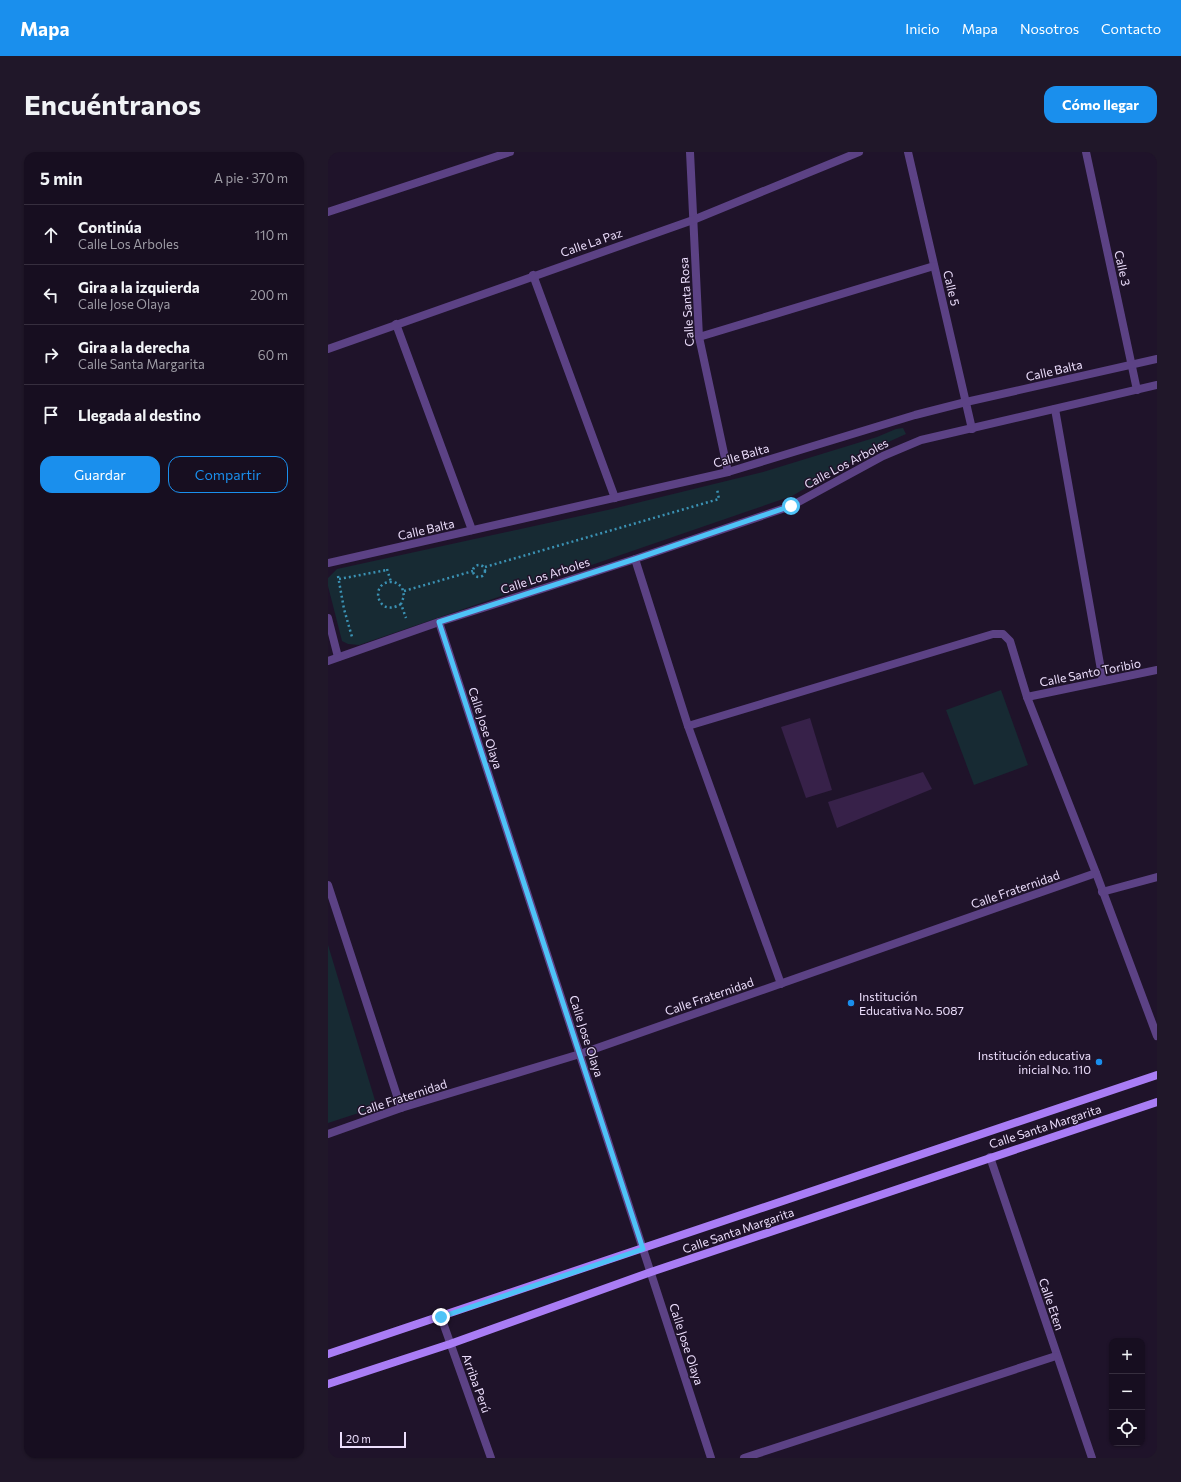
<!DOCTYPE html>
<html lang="es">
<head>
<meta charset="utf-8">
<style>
	body { margin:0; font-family:Commissioner,sans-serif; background:#201729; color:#f1f3f6 }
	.controls { position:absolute; right:12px; bottom:12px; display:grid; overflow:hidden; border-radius:8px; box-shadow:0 1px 3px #0004 }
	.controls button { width:36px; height:36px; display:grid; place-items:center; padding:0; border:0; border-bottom:1px solid #362e3e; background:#170e20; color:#f1f3f6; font:20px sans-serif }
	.scale { position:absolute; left:12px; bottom:10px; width:66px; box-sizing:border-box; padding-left:4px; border:2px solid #ecdefc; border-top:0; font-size:11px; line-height:14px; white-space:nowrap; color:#ecdefc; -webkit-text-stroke:3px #1f132a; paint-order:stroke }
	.stop { position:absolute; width:12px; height:12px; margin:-9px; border:3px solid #4fc3f7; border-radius:50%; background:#fff }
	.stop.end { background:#4fc3f7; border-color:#fff; box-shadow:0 1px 4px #0008 }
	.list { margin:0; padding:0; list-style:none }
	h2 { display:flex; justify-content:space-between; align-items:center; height:52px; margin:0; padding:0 16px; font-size:17px }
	h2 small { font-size:13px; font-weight:400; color:#9e9ca5 }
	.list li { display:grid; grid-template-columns:26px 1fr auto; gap:12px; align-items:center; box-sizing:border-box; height:60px; padding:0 16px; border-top:1px solid #362e3e }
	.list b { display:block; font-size:15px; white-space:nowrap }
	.list p { margin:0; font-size:13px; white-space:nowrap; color:#9e9ca5 }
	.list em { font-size:13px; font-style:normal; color:#9e9ca5 }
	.actions { display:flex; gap:8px; padding:12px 16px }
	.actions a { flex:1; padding:9px 0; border:1px solid #1a8fed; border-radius:12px; text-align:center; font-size:14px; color:#1a8fed }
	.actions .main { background:#1a8fed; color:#fff }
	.icon { flex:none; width:22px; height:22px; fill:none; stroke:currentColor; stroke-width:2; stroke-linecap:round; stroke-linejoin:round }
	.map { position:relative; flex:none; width:829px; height:1306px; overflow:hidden; border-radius:12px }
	header { display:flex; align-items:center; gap:24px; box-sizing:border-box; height:56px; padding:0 20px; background:#1a8fed; color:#fff }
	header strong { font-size:19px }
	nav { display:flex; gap:22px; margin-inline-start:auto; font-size:14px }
	.intro { display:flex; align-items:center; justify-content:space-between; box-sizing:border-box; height:96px; padding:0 24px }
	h1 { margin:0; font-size:28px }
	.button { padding:10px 18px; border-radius:12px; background:#1a8fed; color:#fff; font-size:14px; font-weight:700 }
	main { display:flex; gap:24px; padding:0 24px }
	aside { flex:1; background:#170e20; border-radius:12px; box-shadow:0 1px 3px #0004 }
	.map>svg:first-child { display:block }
	.green { fill:#172a33 }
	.building { fill:#372149 }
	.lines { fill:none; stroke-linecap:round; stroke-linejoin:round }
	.path { stroke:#3b92b4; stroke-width:2.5; stroke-dasharray:2 3; stroke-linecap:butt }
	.minor { stroke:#5c4285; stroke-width:8 }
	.tertiary { stroke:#5c4285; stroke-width:8 }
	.secondary { stroke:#a97df5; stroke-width:8 }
	.route { stroke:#4fc3f7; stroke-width:5 }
	.poi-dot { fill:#1a8fed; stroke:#1f132a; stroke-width:1.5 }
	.labels { text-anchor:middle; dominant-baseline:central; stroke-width:3; stroke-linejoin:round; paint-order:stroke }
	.street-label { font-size:12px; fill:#ecdefc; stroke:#1f132a }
	.poi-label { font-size:12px; fill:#ecdefc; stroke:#1f132a; text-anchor:start }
</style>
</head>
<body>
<header>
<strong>Mapa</strong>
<nav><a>Inicio</a><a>Mapa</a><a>Nosotros</a><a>Contacto</a></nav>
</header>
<div class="intro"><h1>Encuéntranos</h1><a class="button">Cómo llegar</a></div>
<main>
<aside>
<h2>5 min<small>A pie · 370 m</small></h2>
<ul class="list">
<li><svg class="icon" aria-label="ahead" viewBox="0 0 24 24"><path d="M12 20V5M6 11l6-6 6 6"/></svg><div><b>Continúa</b><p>Calle Los Arboles</p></div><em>110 m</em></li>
<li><svg class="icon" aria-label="left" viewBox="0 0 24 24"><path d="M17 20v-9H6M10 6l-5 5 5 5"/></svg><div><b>Gira a la izquierda</b><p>Calle Jose Olaya</p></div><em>200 m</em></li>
<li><svg class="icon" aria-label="right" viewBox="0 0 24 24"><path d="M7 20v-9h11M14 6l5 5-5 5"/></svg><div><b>Gira a la derecha</b><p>Calle Santa Margarita</p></div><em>60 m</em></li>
<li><svg class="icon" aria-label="arrive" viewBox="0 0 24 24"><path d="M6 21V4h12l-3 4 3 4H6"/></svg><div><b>Llegada al destino</b></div></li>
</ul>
<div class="actions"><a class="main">Guardar</a><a>Compartir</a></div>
</aside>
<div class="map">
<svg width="829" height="1306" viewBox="0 0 829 1306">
	<rect width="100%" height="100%" fill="#1f132a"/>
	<g class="green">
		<polygon points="575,276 578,282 547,296 464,344 31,493 20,492 14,489 0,434 0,426 9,417 284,357 435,320 549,285 568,277"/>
		<polygon points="673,538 700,613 646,633 618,558"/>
		<polygon points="0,793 49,955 0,971"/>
	</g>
	<g class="building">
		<polygon points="482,566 504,638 478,646 453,575"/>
		<polygon points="595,620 604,637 509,676 500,650"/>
	</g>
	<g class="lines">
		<g class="path">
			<circle cx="151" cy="419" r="6"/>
			<polyline points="157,415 391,347 389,337"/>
			<polyline points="59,417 63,430"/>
			<polyline points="10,424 16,457 24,485"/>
			<polyline points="11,427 59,418"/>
			<polyline points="76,439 145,419"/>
			<path d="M73 452C49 467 41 430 63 430 68 430 70 432 74 435L76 444 73 452 78 466"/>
		</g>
		<g class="minor">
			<polyline points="362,0 371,185 400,320"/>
			<polyline points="580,0 644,277"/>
			<polyline points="758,0 809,238"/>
			<polyline points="0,60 182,0"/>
			<polyline points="205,123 287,346"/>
			<polyline points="68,172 144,378"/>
			<polyline points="371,185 606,114"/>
			<polyline points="0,197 365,68 531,0"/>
			<polyline points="727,257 775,529"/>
			<polyline points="307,407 360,574 453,832"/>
			<polyline points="111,470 383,1306"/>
			<polyline points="699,545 829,518"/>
			<polyline points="360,574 665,482 675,482 682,489 699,545 768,721 829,884"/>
			<polyline points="0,733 73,956"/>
			<polyline points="774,740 829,725"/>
			<polyline points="0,982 73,956 252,902 768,721"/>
			<polyline points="662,1005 764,1306"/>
			<polyline points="113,1165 163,1306"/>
			<polyline points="416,1306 728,1204"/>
		</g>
		<g class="tertiary">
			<polyline points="0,411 400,320 587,263 638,250 829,207"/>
			<polyline points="0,466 10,505"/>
			<polyline points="0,509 111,470 307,407 463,354 555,304 593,288 829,233"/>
		</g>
		<g class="secondary">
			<polyline points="0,1202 829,923"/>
			<polyline points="0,1232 122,1192 323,1120 829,950"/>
		</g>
	</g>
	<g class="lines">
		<polyline class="route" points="113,1165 315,1097 111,470 307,407 463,354"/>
	</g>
	<g class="poi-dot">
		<circle cx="523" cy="851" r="4"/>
		<circle cx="771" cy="910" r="4"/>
	</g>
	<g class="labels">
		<g class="street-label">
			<text transform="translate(263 90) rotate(-19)">Calle La Paz</text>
			<text transform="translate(795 116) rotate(78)">Calle 3</text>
			<text transform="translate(624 136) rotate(77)">Calle 5</text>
			<text transform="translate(358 150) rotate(-94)">Calle Santa Rosa</text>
			<text transform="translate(726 218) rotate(-13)">Calle Balta</text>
			<text transform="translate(413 303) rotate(-16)">Calle Balta</text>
			<text transform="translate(518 311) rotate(-28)">Calle Los Arboles</text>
			<text transform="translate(98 377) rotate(-13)">Calle Balta</text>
			<text transform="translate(217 423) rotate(-18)">Calle Los Arboles</text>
			<text transform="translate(762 520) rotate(-11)">Calle Santo Toribio</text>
			<text transform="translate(158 576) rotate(72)">Calle Jose Olaya</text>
			<text transform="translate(687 737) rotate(-19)">Calle Fraternidad</text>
			<text transform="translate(381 844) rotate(-19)">Calle Fraternidad</text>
			<text transform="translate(259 884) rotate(72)">Calle Jose Olaya</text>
			<text transform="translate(74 945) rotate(-18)">Calle Fraternidad</text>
			<text transform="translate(717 974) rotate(-18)">Calle Santa Margarita</text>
			<text transform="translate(410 1078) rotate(-19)">Calle Santa Margarita</text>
			<text transform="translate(724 1152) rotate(71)">Calle Eten</text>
			<text transform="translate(359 1192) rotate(72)">Calle Jose Olaya</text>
			<text transform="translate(149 1231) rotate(70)">Arriba Perú</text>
		</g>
		<g class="poi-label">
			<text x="531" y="844">Institución<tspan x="531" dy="14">Educativa No. 5087</tspan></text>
			<text x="763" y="903" text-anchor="end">Institución educativa<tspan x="763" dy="14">inicial No. 110</tspan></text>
		</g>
	</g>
</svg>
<div class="controls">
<button>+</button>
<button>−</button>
<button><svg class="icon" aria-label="locate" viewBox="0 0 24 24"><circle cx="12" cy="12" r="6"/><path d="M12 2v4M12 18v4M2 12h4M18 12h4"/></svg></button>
</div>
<div class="scale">20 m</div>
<div class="stop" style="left:463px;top:354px"></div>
<div class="stop end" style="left:113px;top:1165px"></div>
</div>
</main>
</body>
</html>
